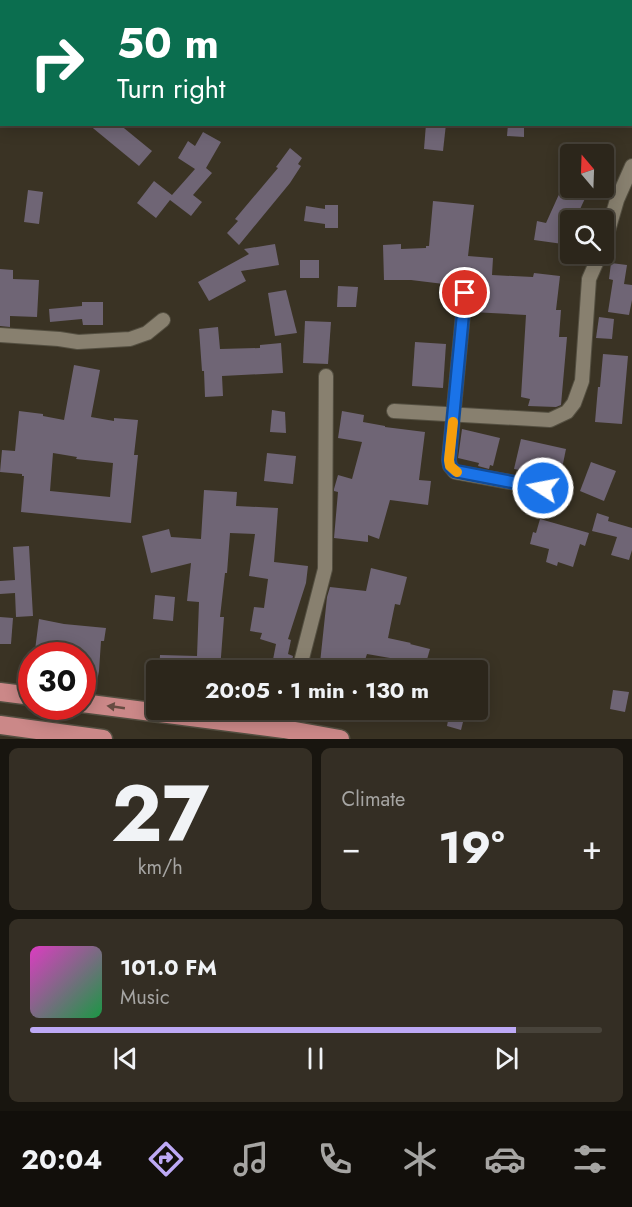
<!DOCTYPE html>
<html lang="en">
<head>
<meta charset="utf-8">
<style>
	:root { --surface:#2c261b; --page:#342e24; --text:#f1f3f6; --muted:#a6a5a3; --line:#48433a; --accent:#bda9f5 }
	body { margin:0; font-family:Jost,sans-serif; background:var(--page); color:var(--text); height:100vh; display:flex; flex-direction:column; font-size:22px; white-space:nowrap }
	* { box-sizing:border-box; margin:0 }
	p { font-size:20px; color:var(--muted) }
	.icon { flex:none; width:33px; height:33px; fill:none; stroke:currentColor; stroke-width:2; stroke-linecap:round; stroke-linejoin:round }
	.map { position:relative; height:739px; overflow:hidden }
	.details { display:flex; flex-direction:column; gap:9px; padding:9px; background:#18150f; flex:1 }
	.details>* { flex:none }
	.hud { position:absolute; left:0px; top:0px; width:633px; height:126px; box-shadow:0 3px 15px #0003,0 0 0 2px var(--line); background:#0b6e4f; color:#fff; overflow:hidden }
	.needle { width:39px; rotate:341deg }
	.controls { position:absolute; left:560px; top:144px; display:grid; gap:12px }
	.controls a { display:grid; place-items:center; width:54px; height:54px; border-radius:6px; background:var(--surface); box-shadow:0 3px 15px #0003,0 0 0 2px var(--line); font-size:30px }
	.speed { position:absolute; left:18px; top:642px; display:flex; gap:12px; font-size:30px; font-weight:700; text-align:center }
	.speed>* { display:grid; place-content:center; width:78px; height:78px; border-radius:50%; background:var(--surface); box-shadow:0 3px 15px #0003,0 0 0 2px var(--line); line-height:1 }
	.speed .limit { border:9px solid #d22; background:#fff; color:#111 }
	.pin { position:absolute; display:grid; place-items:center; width:51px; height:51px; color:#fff; margin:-26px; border:3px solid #fff; border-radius:50%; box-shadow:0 2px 6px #0007 }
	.me { position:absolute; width:66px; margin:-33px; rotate:281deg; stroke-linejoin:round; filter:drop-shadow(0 0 4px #0008) }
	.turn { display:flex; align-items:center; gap:21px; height:126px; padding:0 18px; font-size:27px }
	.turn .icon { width:78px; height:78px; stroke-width:2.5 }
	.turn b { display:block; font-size:42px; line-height:51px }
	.big { font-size:45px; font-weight:700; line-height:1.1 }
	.details .widget { flex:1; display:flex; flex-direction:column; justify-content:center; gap:9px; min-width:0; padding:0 21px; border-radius:9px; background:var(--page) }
	.details .dial { align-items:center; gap:0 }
	.dial b { font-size:78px; line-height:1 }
	.song { display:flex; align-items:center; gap:18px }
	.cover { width:72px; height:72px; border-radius:9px; background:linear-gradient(135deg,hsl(310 70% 55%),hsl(140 70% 35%)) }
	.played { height:6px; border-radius:3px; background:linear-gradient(90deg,var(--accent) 85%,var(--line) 85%) }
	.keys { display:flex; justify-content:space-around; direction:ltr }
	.heat { display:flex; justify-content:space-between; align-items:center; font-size:33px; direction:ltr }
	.details .tiles { flex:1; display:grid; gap:9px; grid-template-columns:1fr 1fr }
	.widget:last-child { grid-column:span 2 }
	.trip { position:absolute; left:146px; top:660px; width:342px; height:60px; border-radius:6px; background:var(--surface); box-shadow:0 3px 15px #0003,0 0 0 2px var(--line); font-weight:700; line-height:60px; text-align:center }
	.tab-bar { display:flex; height:96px; justify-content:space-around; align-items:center; background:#120f0b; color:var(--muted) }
	.tab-bar .icon { width:42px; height:42px }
	.tab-bar .active { color:var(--accent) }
	.tab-bar b { font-size:27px; color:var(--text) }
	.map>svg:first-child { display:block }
	.building { fill:#6f6575; fill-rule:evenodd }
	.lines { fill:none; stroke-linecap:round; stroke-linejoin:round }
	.minor-casing { stroke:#544f41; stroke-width:16 }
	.major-casing { stroke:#544f41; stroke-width:21 }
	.minor { stroke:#88806f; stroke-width:14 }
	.major { stroke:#cb8888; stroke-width:18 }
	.oneway { fill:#664c42 }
	.route-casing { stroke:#114b97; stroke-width:15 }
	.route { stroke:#1a73e8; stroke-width:10 }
	.slow { stroke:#f59e0b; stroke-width:10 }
</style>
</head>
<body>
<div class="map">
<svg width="632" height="739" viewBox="0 0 632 739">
	<rect width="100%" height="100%" fill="#3a3324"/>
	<g class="building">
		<polygon points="88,124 119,124 152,151 139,166"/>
		<polygon points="426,124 446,124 443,151 424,149"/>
		<polygon points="508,124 524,124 524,137 507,136"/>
		<polygon points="203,132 221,142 206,168 212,173 193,195 202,202 191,216 170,200 156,218 137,203 154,181 172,195 195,169 178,158 188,141 195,146"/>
		<polygon points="290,148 302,158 298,164 301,166 290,183 239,245 227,233 238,221 235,219 278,168 276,167"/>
		<polygon points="565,181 570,184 570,188 579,188 588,192 575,220 570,220 570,245 534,240 537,221 546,223"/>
		<polygon points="28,190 43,192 39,224 24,222"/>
		<polygon points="433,201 474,205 468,256 493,258 492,275 533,277 534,273 560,276 556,310 561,310 559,337 567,337 561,405 556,407 528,406 530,399 521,397 526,315 472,312 473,290 472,287 466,284 460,286 411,280 384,280 383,245 401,244 401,249 426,248 426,246 429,246"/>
		<polygon points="325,205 338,205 338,228 325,228 325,224 304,221 306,206 325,209"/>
		<polygon points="275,244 279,265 241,271 246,281 209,301 198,282 249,254 244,249"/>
		<rect x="300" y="260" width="19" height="18"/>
		<polygon points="611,263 627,265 624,284 632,285 632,300 629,315 608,312 613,280 609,279"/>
		<polygon points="0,269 13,270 13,279 39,280 37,317 10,316 10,327 0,326"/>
		<polygon points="338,286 358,287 356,307 337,307"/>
		<polygon points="286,290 297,333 275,336 268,293"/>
		<polygon points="82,302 103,302 103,325 83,325 82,319 50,322 49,309 82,306"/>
		<polygon points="599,317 614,319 612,339 596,338"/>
		<polygon points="305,321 331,322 328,364 303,363"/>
		<polygon points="218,327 220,349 260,348 260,345 281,343 283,373 222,376 223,396 205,397 204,371 202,371 199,329"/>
		<polygon points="415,342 446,344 443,388 412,386"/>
		<polygon points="603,354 628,356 622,424 595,422 598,387 600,387"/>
		<path d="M74,365L100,370L91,417L114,421V418L138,420L134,455H138L131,523L21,512L24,476H22V474L0,472L2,450L15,451L19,411L43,414V416L64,420ZM53,453L77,457L76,459L113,463L110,497L50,491Z"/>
		<polygon points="272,410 285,412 286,433 270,432"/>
		<polygon points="342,411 364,415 363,422 385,426 385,427 425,432 419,480 431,481 428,505 390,500 379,539 368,535 368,542 334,538 338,492 334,491 334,489 338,475 352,479 362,442 338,438"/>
		<polygon points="462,429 500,438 493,466 490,465 489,469 478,466 479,463 458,458"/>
		<polygon points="521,439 566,449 560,478 514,469"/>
		<polygon points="267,453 296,456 293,484 264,481"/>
		<polygon points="591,462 616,471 604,501 580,491"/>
		<polygon points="204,490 237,492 236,506 278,508 274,562 308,566 306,583 288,639 291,640 288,654 293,656 290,670 271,670 276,644 260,639 262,633 250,631 254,607 264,608 268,579 249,576 255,534 230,533 227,573 225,573 220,617 224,617 220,670 159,670 160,655 197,656 199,602 187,601 191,563 151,573 142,536 169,529 171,537 201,539"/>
		<polygon points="597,513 609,517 608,521 632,528 632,550 629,560 611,555 617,537 592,531"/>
		<polygon points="540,519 589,533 585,546 580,544 573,567 558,562 557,566 546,562 549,549 530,544 533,532 536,533"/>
		<polygon points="29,546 33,616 16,617 15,593 0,594 0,581 15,580 13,547"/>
		<polygon points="371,568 407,577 400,605 395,604 388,638 411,643 410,644 430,649 424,670 390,670 392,664 389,663 390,658 367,654 362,669 335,660 333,670 308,670 311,661 320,663 327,597 330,587 366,591"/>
		<polygon points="155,595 175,597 173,621 153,619"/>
		<polygon points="0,617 13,618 11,644 0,644"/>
		<polygon points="39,619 64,624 106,628 104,641 101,641 99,671 95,691 82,689 82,656 61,656 61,654 35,650"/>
		<polygon points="613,690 629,692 625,712 610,709"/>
		<polygon points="221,710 280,710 278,717"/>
		<polygon points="298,710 309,710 306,722 296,720"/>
		<polygon points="450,710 466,710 461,730 447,726"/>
	</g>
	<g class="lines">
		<g class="minor-casing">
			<g id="minor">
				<polyline points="0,12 2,13"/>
				<polyline points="603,248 617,200 632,166"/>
				<polyline points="465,293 449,460 450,466 455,472 565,492"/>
				<polyline points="0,335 59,339 78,342 130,339 147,333 163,320"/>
				<polyline points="394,411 550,420 567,412 574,403 582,381 589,279 600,254"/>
				<polyline points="299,670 325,569 326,376"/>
				<polyline points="284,729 289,710"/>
			</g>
		</g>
		<g class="major-casing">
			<g id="major">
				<polyline points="0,692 32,696"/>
				<polyline points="82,703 284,729 340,739"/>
				<polyline points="0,725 103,739"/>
			</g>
		</g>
		<use href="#minor" class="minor"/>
		<use href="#major" class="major"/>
	</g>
	<defs><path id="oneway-solid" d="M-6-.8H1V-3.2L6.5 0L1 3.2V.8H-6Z" transform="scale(1.5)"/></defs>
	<use class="oneway" href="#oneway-solid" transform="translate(116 707) rotate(-172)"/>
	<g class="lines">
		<g class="route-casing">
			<polyline id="route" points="465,293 449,460 450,466 455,471 543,488"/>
		</g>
		<use href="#route" class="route"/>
		<polyline class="slow" points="453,422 449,460 450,466 457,472"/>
	</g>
</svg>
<div class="controls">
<a><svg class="needle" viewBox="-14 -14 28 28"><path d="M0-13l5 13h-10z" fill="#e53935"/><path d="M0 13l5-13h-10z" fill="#a6a5a3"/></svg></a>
<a><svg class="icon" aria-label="search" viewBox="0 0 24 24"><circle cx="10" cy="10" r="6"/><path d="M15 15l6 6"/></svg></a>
</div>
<div class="speed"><div class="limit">30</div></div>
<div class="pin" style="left:465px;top:293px;background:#d93025"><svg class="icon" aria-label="arrive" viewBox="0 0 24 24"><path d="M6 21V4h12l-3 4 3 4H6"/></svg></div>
<svg class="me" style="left:543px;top:488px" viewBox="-20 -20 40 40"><circle r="17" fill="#1a73e8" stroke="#fff" stroke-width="3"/><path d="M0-11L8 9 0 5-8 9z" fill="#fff"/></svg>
<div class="trip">20:05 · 1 min · 130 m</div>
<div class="hud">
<div class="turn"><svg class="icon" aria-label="right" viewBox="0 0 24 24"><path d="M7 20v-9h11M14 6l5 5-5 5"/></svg><div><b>50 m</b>Turn right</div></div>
</div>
</div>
<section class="details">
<div class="tiles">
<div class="widget dial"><b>27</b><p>km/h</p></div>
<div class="widget"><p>Climate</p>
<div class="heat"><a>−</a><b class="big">19°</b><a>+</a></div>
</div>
<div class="widget">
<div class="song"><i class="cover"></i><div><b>101.0 FM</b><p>Music</p></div></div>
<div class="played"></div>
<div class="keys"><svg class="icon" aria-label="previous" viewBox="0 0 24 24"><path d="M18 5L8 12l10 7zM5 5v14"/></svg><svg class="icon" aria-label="pause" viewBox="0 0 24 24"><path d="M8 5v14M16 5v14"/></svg><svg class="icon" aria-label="next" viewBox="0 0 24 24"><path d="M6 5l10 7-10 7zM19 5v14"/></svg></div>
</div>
</div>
</section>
<nav class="tab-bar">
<b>20:04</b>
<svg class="icon active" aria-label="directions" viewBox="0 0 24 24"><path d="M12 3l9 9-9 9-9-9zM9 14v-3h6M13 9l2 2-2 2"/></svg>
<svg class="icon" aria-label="music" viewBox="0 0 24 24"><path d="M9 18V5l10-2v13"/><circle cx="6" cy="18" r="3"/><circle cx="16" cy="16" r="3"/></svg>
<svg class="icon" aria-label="phone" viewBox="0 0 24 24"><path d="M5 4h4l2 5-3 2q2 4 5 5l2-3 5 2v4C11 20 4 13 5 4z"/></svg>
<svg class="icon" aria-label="climate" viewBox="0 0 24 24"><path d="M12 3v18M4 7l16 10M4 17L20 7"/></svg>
<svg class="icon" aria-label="car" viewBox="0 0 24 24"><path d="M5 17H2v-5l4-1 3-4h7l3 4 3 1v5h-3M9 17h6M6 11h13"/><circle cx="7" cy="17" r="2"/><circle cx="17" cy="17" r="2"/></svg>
<svg class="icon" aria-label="filters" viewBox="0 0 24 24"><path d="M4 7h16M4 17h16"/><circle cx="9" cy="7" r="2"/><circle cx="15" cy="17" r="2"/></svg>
</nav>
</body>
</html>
